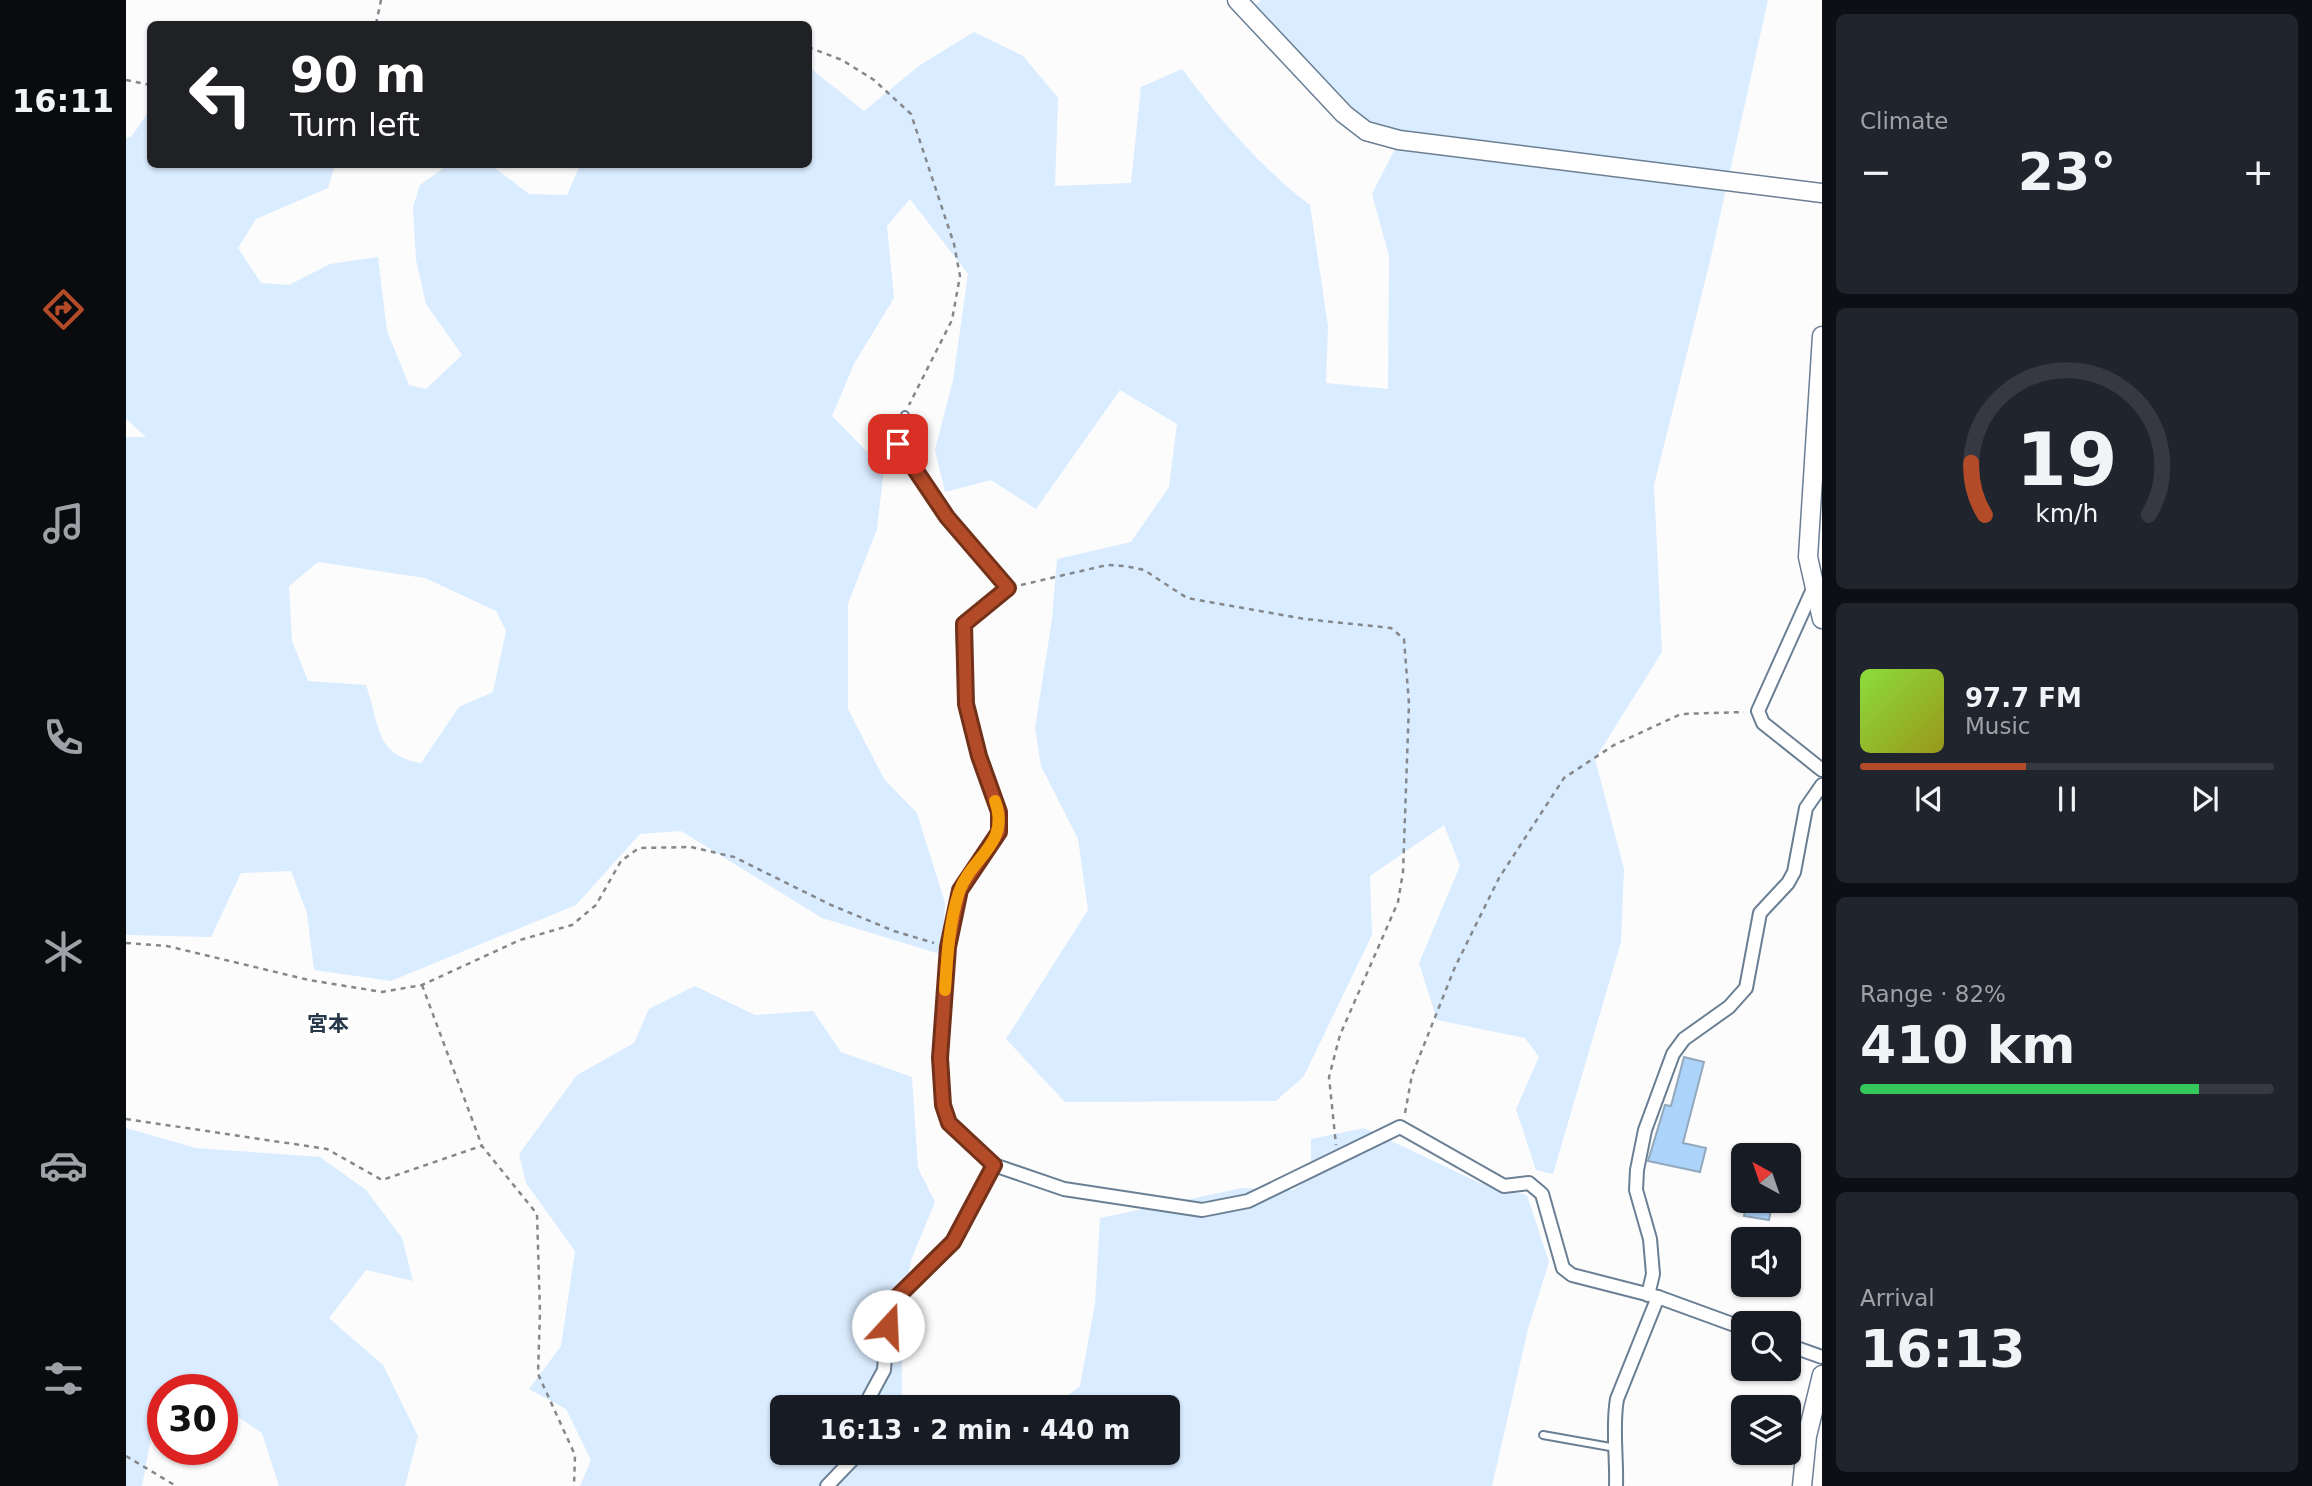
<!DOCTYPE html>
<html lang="en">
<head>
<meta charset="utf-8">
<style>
	:root { --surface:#171b24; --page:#20242c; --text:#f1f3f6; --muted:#9ea1a6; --line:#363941; --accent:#b34b28 }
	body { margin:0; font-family:"DejaVu Sans","Noto Sans JP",sans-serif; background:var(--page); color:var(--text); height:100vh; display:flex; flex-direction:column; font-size:26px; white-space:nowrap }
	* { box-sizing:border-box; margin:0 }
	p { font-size:23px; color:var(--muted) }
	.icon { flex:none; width:38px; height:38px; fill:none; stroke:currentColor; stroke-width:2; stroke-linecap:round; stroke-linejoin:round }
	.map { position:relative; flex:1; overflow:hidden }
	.side { display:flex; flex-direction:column; gap:14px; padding:14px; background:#0d0f14; width:490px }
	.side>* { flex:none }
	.banner { position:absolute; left:21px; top:21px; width:665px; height:147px; border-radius:10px; box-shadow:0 2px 5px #0004; background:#202124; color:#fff; overflow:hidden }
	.needle { width:46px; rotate:320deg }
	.fabs { position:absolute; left:1605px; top:1143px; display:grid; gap:14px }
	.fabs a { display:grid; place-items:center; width:70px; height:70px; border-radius:10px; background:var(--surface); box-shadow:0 2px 5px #0004; font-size:35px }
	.speed { position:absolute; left:21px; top:1374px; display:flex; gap:14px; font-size:35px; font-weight:700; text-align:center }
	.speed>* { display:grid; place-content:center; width:91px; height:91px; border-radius:50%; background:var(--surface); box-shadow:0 2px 5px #0004; line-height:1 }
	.speed .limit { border:10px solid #d22; background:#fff; color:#111 }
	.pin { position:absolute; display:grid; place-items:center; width:60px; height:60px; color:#fff; margin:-30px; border-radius:14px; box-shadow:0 4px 10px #0006 }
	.me { position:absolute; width:77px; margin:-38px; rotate:20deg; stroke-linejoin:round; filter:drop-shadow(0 0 5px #0008) }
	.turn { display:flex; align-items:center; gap:24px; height:147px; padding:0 28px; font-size:32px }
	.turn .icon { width:91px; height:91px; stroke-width:2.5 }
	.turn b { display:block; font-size:49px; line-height:60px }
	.big { font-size:52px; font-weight:600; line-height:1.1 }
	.side .card { flex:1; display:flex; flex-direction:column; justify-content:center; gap:10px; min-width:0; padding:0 24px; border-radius:10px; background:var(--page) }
	.side .dial { align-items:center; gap:0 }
	.dial svg { height:182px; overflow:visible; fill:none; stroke:var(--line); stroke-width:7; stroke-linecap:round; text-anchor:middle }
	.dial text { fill:var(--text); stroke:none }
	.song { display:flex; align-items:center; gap:21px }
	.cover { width:84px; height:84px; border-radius:10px; background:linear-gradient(135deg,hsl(90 70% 55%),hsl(60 70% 35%)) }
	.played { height:7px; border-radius:4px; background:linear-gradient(90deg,var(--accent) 40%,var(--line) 40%) }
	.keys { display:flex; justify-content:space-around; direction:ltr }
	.heat { display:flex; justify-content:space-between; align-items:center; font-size:38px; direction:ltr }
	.charge { height:10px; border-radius:5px; background:linear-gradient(90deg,#34c759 82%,var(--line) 0) }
	.trip { position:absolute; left:644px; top:1395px; width:410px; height:70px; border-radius:10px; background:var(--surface); box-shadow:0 2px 5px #0004; font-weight:600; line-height:70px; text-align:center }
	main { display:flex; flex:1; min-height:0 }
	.menu { display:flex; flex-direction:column; width:126px; justify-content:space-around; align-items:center; background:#090b0e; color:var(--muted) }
	.menu .icon { width:49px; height:49px }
	.menu .on { color:var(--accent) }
	.menu b { font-size:32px; color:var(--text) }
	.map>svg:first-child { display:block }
	.green { fill:#daecff; fill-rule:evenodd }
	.building { fill:#acd3f9; stroke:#92a8bd; stroke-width:2 }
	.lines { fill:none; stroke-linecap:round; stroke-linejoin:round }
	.lane-casing { stroke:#6b7f94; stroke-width:10 }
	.street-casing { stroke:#6b7f94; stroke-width:16 }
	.secondary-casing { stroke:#6b7f94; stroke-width:21 }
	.path { stroke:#84888d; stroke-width:2.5; stroke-dasharray:5 5; stroke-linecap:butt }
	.lane { stroke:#fff; stroke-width:6 }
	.street { stroke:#fff; stroke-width:12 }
	.secondary { stroke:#fff; stroke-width:18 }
	.route-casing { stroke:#74311a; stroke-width:18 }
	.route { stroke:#b34b28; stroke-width:12 }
	.slow { stroke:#f59e0b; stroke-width:12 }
	.labels { text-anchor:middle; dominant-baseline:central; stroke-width:7; stroke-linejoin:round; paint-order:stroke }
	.quarter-label { font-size:21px; font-weight:bold; fill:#26384a; stroke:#fff }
</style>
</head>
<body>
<main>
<nav class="menu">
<b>16:11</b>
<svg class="icon on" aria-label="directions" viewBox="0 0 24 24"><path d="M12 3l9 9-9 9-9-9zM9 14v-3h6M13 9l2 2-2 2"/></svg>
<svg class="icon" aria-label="music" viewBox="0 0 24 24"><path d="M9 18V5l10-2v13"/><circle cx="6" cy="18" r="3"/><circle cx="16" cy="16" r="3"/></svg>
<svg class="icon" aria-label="phone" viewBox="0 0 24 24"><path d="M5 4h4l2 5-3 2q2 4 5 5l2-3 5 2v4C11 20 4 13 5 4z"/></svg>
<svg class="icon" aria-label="climate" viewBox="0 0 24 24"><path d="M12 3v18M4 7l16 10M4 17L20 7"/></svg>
<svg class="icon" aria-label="car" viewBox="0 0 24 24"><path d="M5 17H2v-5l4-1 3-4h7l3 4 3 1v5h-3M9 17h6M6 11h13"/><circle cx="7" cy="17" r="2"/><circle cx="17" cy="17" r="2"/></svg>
<svg class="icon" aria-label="filters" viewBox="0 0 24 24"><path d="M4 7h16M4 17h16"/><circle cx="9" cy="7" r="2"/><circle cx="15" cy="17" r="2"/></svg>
</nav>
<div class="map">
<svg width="1696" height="1486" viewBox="0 0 1696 1486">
	<rect width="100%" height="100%" fill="#fcfcfc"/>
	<g class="green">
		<path d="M1135,0H1642L1584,261L1528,485L1536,652L1469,759L1498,869L1495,942L1427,1174L1410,1170L1390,1109L1413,1057L1399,1038L1311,1020L1293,963L1334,866L1318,825L1244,876L1246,935L1178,1076L1150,1101L939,1102L880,1039L962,910L952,839L915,766L909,728L926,619L931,559L1005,542L1043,487L1051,424L994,390L910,509L865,480L819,492L809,450L827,380L842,274L784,199L761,226L768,298L728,364L706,416L758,469L751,529L722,604V709L758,779L791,813L819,903L817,955L696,918L555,831L514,834L450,905L265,981L188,970L181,913L165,871L115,873L85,937L0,935V437H20L0,419V138L5,137L24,110V164L209,165L202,188L130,219L112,248L135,283L163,285L204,264L252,257L261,331L283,385L300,389L336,355L300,304L290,260L287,207L294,185L322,165H365L403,194L441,195L454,165L682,164L683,67L738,111L794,65L848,32L897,56L932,98L929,186L1005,183L1015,87L1056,69C1095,121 1133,166 1184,205L1202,326L1200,383L1262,389L1263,256L1246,194L1273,141L1240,131L1123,12ZM192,562L299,578L370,611L380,631L367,692L333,707L295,763C248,755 254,724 240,685L182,681L166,641L163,586Z"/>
		<polygon points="569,986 629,1015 687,1011 715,1052 786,1077 792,1168 809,1202 785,1260 776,1314 776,1407 656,1407 656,1452 1041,1452 1041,1407 927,1407 954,1386 969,1304 974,1218 1116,1188 1167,1190 1185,1178 1185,1139 1238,1128 1354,1183 1401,1195 1423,1262 1402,1329 1366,1486 454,1486 465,1460 440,1409 403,1389 435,1346 449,1251 400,1183 393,1154 451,1075 508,1043 523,1009"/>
		<polygon points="0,1128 70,1148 194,1157 240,1190 276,1238 287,1281 240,1270 203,1318 257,1365 292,1436 279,1486 153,1486 136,1433 96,1406 96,1390 37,1390 37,1424 27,1427 16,1486 0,1486"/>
	</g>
	<g class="building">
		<polygon points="1558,1057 1578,1062 1557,1143 1580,1148 1574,1172 1522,1161 1539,1105 1545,1106"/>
		<polygon points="1621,1200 1647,1200 1643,1220 1618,1216"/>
	</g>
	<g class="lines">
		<g class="lane-casing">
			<g id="lane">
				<polyline points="779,415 772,444 821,517 882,588"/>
				<polyline points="1417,1435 1490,1448"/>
			</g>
		</g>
		<g class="street-casing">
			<g id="street">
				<polyline points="882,588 837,624 840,704 853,756 873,812 873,832 834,890 822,947 814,1058 817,1105 823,1123 868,1165 938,1189 1076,1210 1122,1201 1274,1127 1378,1186 1403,1183 1416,1194 1437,1268 1446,1275 1532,1297 1617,1328"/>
				<polyline points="1687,589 1632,711 1637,723 1696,770"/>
				<polyline points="1522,1295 1527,1274 1524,1239 1510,1190 1511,1170 1519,1130 1547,1054 1558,1039 1603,1007 1620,988 1634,913 1662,883 1668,872 1680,808 1696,785"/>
				<polyline points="1662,1345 1696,1357"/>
				<polyline points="738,1407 758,1370 763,1305 827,1242 868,1165"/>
				<polyline points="701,1486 726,1460 727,1452"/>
				<path d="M1490,1486C1491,1457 1486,1427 1491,1399L1532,1297"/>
			</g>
		</g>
		<g class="secondary-casing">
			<g id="secondary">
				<polyline points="1111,0 1218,114 1240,131 1273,140 1696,193"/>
				<polyline points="1696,336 1682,557 1696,619"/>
				<polyline points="1676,1486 1681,1436 1696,1375"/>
			</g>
		</g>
		<g class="path">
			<polyline points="250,24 255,0"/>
			<polyline points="682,47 716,60 748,80 785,114 828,244 834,276 826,320 783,405"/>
			<polyline points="0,80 24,85"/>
			<polyline points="895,585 981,565 999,566 1018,570 1061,598 1179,619 1265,628 1278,639 1283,704 1277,872 1272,902 1214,1035 1203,1077 1210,1145"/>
			<polyline points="0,943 41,946 183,980 256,992 296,985 394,940 446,925 470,905 495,861 513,848 565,847 608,857 705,905 768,931 808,943"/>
			<polyline points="296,985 356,1146 411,1214 414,1312 412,1374 449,1455 448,1486"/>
			<polyline points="1279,1113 1286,1075 1329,967 1373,878 1438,778 1488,745 1555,714 1618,712"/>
			<polyline points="0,1119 201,1149 256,1180 355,1146"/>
			<polyline points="0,1456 50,1486"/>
		</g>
		<use href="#lane" class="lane"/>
		<use href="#street" class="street"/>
		<use href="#secondary" class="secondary"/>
	</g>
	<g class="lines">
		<g class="route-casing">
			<polyline id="route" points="762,1326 763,1305 827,1242 868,1165 823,1123 817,1105 814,1058 822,947 834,890 873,832 873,812 853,756 840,704 838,624 882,588 821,517 772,444"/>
		</g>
		<use href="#route" class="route"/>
		<path class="slow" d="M819,990C821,958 823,923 833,892C845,857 885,844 869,801"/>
	</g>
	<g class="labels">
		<g class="quarter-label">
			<text x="202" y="1024">宮本</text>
		</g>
	</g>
</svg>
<div class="fabs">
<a><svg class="needle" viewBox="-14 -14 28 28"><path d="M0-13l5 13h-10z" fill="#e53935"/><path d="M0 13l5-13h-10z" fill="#9ea1a6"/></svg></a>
<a><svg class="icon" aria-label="sound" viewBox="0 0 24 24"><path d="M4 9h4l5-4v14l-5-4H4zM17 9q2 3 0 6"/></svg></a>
<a><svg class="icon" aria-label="search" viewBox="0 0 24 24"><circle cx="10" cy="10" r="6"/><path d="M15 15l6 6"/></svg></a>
<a><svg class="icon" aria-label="layers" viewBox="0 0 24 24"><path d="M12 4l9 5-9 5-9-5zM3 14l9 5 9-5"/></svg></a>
</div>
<div class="speed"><div class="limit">30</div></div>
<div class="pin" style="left:772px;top:444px;background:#d93025"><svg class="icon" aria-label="arrive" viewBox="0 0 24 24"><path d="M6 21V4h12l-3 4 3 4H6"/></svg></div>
<svg class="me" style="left:762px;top:1326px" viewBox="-20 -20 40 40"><circle r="19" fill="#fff"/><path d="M0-13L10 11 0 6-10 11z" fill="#b34b28"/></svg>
<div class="trip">16:13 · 2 min · 440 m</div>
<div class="banner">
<div class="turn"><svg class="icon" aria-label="left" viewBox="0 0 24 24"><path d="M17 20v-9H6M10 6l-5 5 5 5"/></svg><div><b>90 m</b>Turn left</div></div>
</div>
</div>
<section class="side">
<div class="card"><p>Climate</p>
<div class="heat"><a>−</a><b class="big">23°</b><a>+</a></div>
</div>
<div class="card dial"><svg viewBox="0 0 100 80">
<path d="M14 69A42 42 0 1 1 86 69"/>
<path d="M14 69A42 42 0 0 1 8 46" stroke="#b34b28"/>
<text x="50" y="56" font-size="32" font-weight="700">19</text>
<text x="50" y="72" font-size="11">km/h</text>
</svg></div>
<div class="card">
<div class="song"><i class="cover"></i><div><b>97.7 FM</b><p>Music</p></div></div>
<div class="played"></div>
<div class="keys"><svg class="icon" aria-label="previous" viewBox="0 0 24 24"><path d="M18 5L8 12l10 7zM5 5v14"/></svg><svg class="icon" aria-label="pause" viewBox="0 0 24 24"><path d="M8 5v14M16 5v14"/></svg><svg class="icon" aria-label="next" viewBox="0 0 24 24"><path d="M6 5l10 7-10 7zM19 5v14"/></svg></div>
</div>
<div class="card"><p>Range · 82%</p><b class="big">410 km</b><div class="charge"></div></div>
<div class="card"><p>Arrival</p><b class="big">16:13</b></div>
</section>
</main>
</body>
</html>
